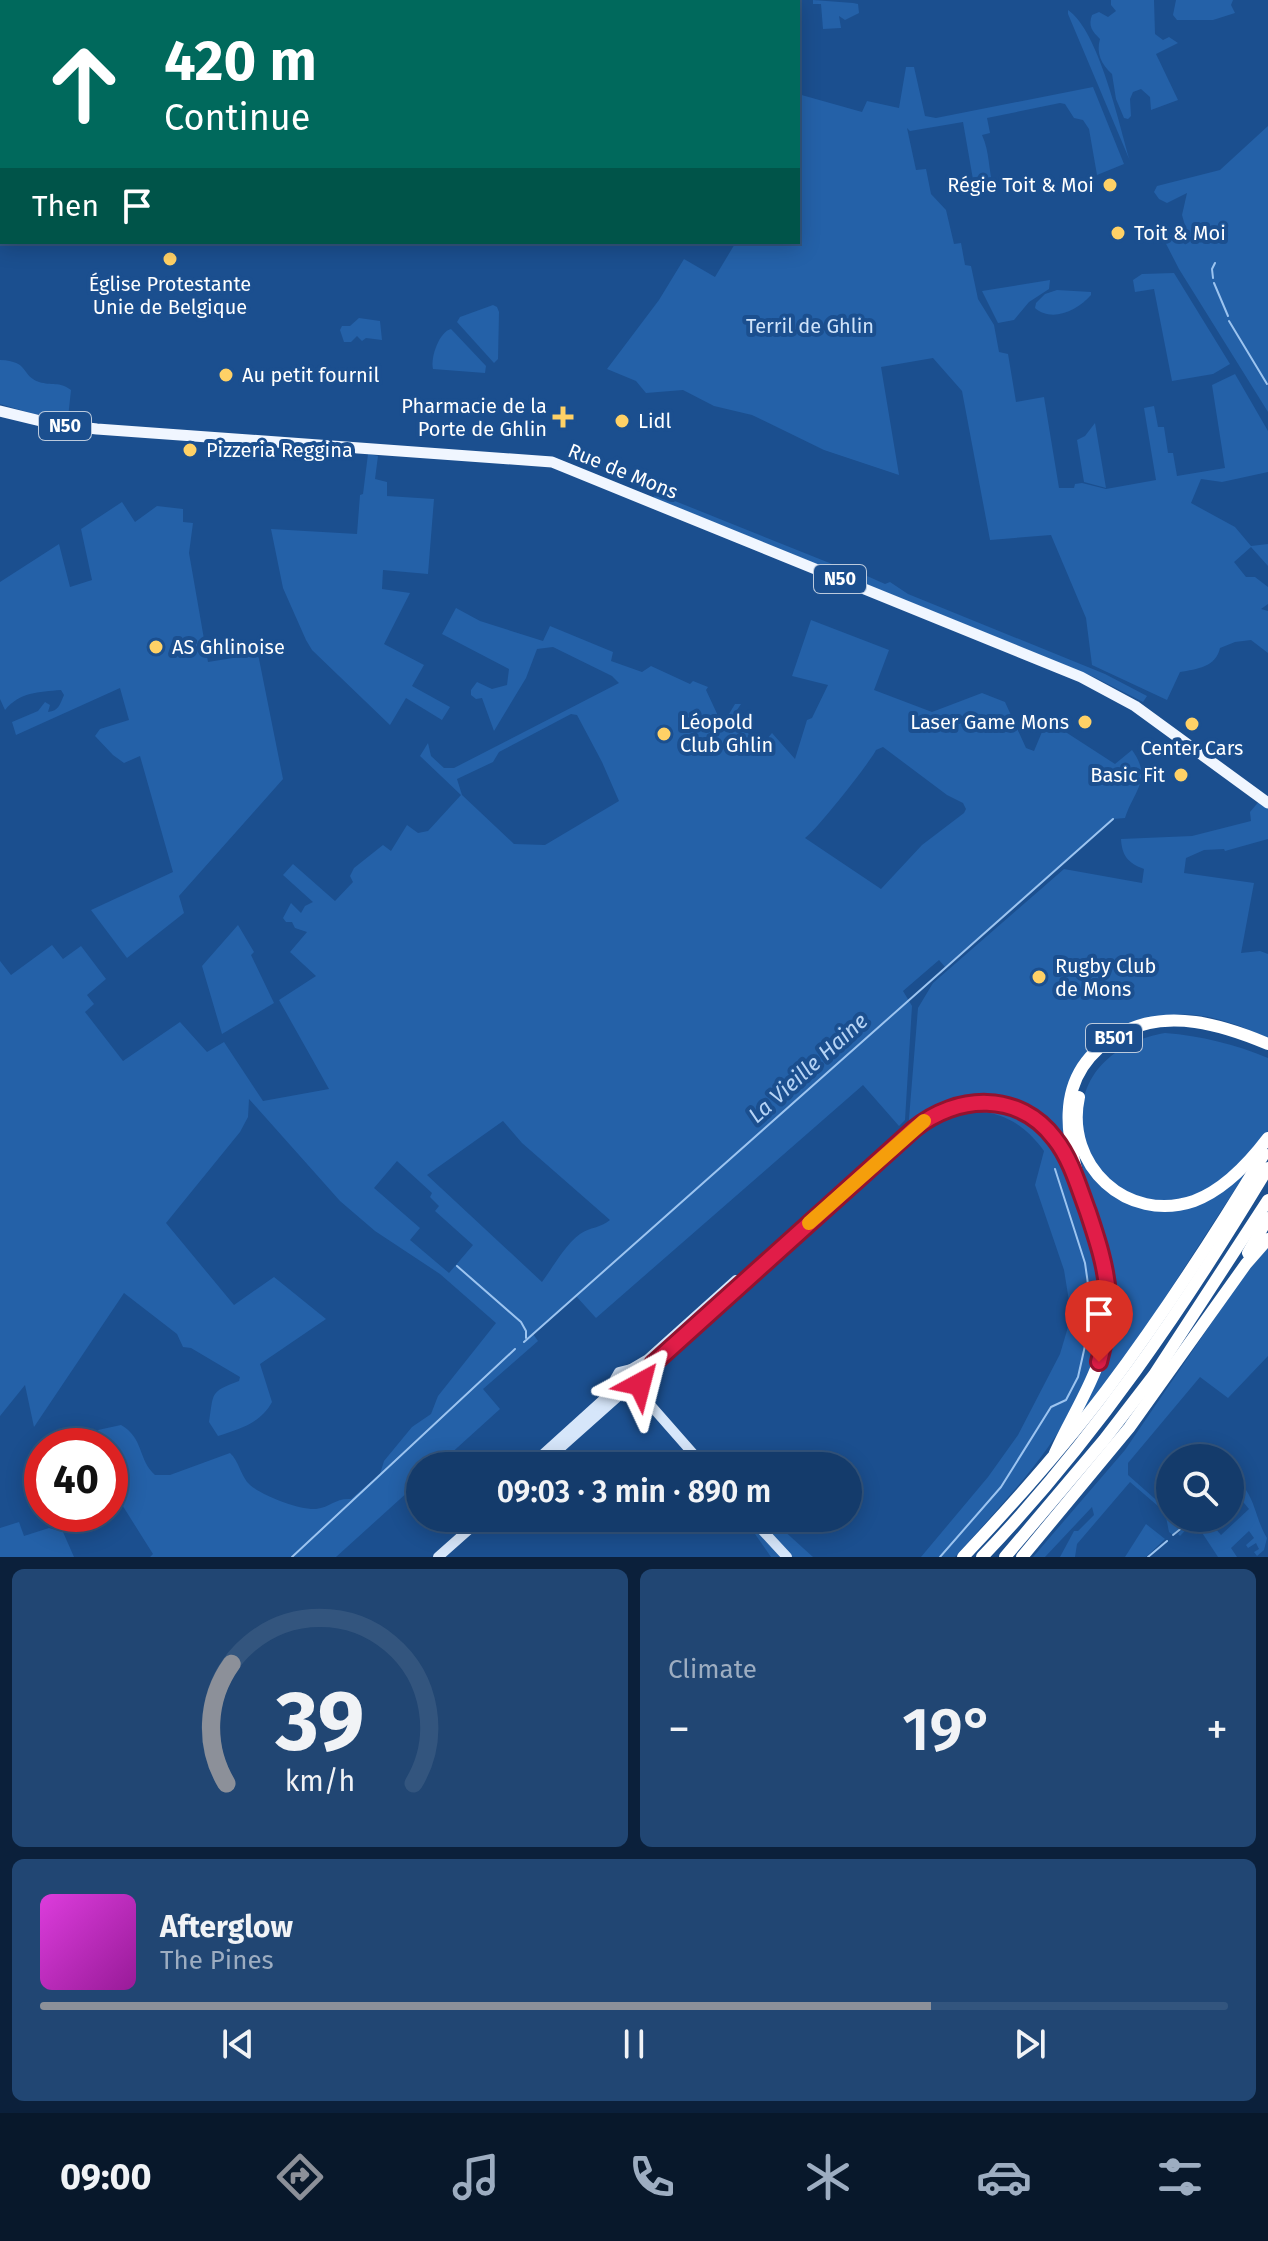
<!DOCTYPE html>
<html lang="en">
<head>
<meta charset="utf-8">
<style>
	:root { --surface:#143b6b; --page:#214673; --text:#f1f3f6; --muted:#9dadc1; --line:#33557e; --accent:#8c9099 }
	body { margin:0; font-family:"Fira Sans",sans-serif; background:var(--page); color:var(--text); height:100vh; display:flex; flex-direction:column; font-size:30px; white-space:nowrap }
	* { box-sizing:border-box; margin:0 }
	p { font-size:26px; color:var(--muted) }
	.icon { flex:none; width:44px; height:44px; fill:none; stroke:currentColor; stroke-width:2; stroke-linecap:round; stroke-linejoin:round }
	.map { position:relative; height:1557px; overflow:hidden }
	.sheet { display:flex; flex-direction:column; gap:12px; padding:12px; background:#0b203b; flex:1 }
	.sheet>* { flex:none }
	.top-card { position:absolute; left:0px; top:0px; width:800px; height:244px; box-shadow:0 4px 20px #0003,0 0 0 2px var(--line); background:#00695c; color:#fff; overflow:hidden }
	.buttons { position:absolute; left:1156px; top:1444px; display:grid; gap:16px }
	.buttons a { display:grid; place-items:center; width:88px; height:88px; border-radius:50%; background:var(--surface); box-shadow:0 4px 20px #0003,0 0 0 2px var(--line); font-size:40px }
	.speed { position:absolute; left:24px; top:1428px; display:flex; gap:16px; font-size:40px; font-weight:700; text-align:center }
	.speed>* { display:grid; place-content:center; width:104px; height:104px; border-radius:50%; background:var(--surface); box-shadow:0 4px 20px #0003,0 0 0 2px var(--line); line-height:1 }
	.speed .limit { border:12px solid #d22; background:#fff; color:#111 }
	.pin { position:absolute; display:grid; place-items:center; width:68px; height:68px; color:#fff; margin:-82px -34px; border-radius:50% 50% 50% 0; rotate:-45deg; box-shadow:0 0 8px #0007 }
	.pin .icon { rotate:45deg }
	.me { position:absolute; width:88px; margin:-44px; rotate:38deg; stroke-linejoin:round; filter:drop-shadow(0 0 6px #0008) }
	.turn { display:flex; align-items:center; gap:28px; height:168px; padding:0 32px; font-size:36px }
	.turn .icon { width:104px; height:104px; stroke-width:2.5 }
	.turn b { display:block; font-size:56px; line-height:68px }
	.then { display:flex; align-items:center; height:76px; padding:0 32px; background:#0003; gap:16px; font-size:30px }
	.big { font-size:60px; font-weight:600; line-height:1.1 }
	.sheet .tile { flex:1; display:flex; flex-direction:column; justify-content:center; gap:12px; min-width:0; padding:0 28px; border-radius:12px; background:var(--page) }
	.sheet .dial { align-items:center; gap:0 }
	.dial svg { height:208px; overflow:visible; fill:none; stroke:var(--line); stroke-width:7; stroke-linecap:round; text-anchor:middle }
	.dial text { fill:var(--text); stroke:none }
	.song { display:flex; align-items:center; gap:24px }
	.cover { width:96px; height:96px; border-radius:12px; background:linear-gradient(135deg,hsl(300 70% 55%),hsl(300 70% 35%)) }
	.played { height:8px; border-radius:4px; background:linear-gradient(90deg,var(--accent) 75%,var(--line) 75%) }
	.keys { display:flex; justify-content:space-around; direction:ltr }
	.heat { display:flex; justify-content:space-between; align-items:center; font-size:44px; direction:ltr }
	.sheet .tiles { flex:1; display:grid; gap:12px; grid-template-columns:1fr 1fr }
	.tile:last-child { grid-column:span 2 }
	.trip { position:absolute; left:406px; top:1452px; width:456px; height:80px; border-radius:40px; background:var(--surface); box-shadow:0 4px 20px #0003,0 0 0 2px var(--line); font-weight:600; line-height:80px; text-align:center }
	.tabs { display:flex; height:128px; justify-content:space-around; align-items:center; background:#08182b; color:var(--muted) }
	.tabs .icon { width:56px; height:56px }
	.tabs .current { color:var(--accent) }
	.tabs b { font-size:36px; color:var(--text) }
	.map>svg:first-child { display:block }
	.green { fill:#2461a8; fill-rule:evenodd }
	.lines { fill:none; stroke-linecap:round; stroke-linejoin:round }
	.stream { stroke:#9cc4f0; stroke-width:2 }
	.secondary { stroke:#d6e6fa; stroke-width:10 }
	.primary { stroke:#f0f6ff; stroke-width:11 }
	.highway { stroke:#fff; stroke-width:12 }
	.route-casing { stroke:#92132f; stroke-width:20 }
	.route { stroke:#e11d48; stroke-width:14 }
	.slow { stroke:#f59e0b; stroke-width:14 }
	.poi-dot { fill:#ffd166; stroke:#1b4f8f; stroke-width:3 }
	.labels { text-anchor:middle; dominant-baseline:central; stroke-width:8; stroke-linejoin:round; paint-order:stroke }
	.shield { fill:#1b4f8f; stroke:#bbcadd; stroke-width:2 }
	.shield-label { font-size:18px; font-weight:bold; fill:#fff }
	.poi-label { font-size:20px; fill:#fff; stroke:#1b4f8f; text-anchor:start }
	.park-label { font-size:20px; fill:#cfe3fa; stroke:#1b4f8f }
	.street-label { font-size:20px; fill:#fff; stroke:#1b4f8f }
	.water-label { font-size:22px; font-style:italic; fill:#b5d3f5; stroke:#1b4f8f }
</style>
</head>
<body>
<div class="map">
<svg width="1268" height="1557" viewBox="0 0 1268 1557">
	<rect width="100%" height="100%" fill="#1b4f8f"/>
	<g class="green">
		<polygon points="813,0 853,3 858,4 859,13 845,20 839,16 841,28 823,29 821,4 813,4"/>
		<path d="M1111,0H1154L1155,34L1163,40L1169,37L1178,43L1156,54L1178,100L1151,110L1150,97L1141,89L1133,92L1130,99L1131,116L1128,119L1124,118L1116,99L1112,74C1101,64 1096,53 1100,39C1092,31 1088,26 1092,15L1099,12L1108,17L1116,11L1111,5Z"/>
		<polygon points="1176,0 1233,0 1231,5 1235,13 1213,20 1177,20 1173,15"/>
		<path d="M1068,10C1099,31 1119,124 1130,161L1068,14Z"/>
		<path d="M906,67H914L925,116L936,118L1093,87L1124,164L1097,175L1089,129L1083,120L1074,118L1065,104L1060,103L987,118L990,133L982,135C990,152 988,170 994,189L975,191L963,122L910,131L907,128L916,170L926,169L931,194L946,210L954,244L961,243L965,265L971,266L978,299L994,325L999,352L1008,354L1016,402L1044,397L1059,488H1074L1075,484L1082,483L1106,489L1156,480L1144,408L1154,406L1158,427H1164L1168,453H1173L1177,476L1225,468L1212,385L1235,374L1268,431V472L1222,482L1201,479L1191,503L1235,527L1251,546L1268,544V566L1251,547L1234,562L1246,577H1255L1268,587V604L1261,609L1268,611V653L1251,640L1235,642L1220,648C1216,667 1197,669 1180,672L1167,700L1092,665L1086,618L1051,535L990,540L962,391L933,358L881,367L899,475L824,450L752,415L714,406L683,390L646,393L636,381L607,369L659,300L684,259L715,277L736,242H798V94L862,112L867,101L899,108Z"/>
		<polygon points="1268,126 1268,412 1179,269 1162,236 1184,234 1186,229 1182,215 1187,193 1167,203 1159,199 1154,192 1157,186 1220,170"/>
		<polygon points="1174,273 1230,364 1213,374 1172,381 1154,289 1135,292 1133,280 1142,274"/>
		<polygon points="1050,280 1049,289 1029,302 1014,320 998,323 982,291"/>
		<path d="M1057,290L1091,292V295C1078,310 1052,323 1035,308L1036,303L1045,294Z"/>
		<polygon points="493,305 497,307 499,312 498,359 494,363 457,322 460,317"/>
		<polygon points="359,318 380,321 382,340 366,338 362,341 357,336 351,342 344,342 340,330 342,326 350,326"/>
		<path d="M451,329L486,366L485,373L433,369C430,357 440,331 451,329Z"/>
		<path d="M0,360C30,361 21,376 39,382C52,386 59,381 71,390L68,418L34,414L0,404Z"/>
		<polygon points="1095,423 1106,488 1084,482 1077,440 1085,436"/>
		<polygon points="368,454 378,456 375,479 387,482 387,496 434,499 428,574 383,570 382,589 410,593 384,644 424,665 412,686 450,707 442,720 406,698 390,725 312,650 306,640 283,588 271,529 357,534 360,495 363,494"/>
		<polygon points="655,493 847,570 866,573 867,576 885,584 890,582 908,594 1105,674 1147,696 1143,702 1094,677 654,498"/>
		<path d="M122,502L135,522L157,506L183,509V522L193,523L189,553L208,662L258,654L283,779L179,896L184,913L127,958L91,910L173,872L140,756L124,763L113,755L95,736L100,729L129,720L120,688L16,735L12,722L38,711L45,702L50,705L48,712C59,711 60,704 64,695L61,690C38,692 20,692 5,710L0,699V582L59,544L70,587L92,580L81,529Z"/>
		<path d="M456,608L480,621L543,641L550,626L613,652L611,661L642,672L651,666L690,684L693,681L708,687L706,690L719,718L715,721L718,724H723L735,704H741L731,719L762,745L772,733L795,759L807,720L812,718L828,685L792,676L811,620L889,650L874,690L932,712L982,693L1005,702L1026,748L1034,751L1047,720L1115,764L1132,750C1153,779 1134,790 1125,818L1113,819L945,967L939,960L903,991L912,1006L905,1120L899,1126L863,1085L596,1318L576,1296L533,1334L538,1341L483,1389L500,1409L437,1466H420V1481L336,1557H150L153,1554L114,1492L110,1479V1446H102L98,1430L121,1425C144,1438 138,1460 155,1475H170L230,1453C239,1461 241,1477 250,1485C263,1496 299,1510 316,1509C331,1507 335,1498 351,1499L380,1474L384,1461L412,1427L431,1414L438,1396L496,1323L440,1274L375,1231L340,1201L249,1099L248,1117L240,1132L166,1223L234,1305L274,1277L326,1319L260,1364L272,1402C261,1423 239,1429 218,1436L209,1422C214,1393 209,1392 239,1381L240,1377L191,1348L183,1347L177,1334L124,1293L34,1427L25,1385L0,1416V961L11,975L52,945L63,959L81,946L106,979L87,995L94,1004L85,1012L123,1061L180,1022L207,1052L224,1042L263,1101L329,1089L279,1000L316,976L290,952L307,932L295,928L292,922H286L283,918L291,903L301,913L305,906L313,902L283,875L293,864L335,901L353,882L350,876L354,868L383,845L391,851L407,825L418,833L428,831L461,795L420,756L428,743L431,756L444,768H454L619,683L612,676L553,647L537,649L526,678L494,731L482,698L476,699L471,695V690L477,682L492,689L507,685L509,669L442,634ZM571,714L577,715L602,762L619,801L545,845L514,844L462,795L457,779L493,762L499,752ZM883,747L947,795L963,803L966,809L964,813L922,845L881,889L805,838C815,832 871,761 876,750ZM503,1121L522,1143L610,1220C601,1228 590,1227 580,1234C564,1246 554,1266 542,1282L427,1175ZM397,1161L432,1193L430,1197L439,1206L435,1211L473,1245L449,1273L410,1240L420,1228L374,1188Z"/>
		<path d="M1261,799L1268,803V839L1225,851L1224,849L1204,850L1186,858L1184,873L1254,883L1241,953L1260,951L1268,954V1038C1242,1026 1206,1012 1178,1015C1166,1016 1153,1021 1141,1024C1132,1027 1120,1028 1111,1033C1068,1056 1061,1103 1064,1147L1057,1135L985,1099L908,1131L918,1008L933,983L1064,869L1142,883L1144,869C1128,863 1122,856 1121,839L1192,836L1251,821L1250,812Z"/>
		<polygon points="238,925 254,952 251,955 274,1003 222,1034 202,966"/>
		<path d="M1165,1033C1202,1036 1234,1044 1268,1058V1132C1237,1177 1186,1217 1130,1193C1117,1188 1101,1175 1093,1162C1085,1150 1083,1136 1082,1122C1079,1071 1119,1041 1165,1033Z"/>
		<path d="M981,1106C1043,1118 1054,1138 1076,1195C1088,1225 1101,1261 1102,1294C1106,1402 1020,1483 955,1557H921L988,1477L1018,1435L1060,1354L1068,1327L1069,1301L1064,1270L1035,1185L1044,1151C1007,1100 958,1102 912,1140L910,1137C938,1116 947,1112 981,1106Z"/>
		<polygon points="1072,1111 1085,1166 1158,1210 1241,1175 1243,1177 1135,1344 1080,1417 1111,1318"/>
		<polygon points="1268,1247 1268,1356 1228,1398 1200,1377 1128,1463 1128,1475 1163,1506 1167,1503 1170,1506 1170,1518 1197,1518 1180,1536 1178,1534 1175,1537 1186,1525 1183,1522 1184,1525 1173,1535 1169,1532 1165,1512 1130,1482 1077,1544 1075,1557 1060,1557 1074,1531 1078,1531 1094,1515 1092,1507 1045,1557 1033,1557 1125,1450 1240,1281"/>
		<path d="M1238,1487L1246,1490C1256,1505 1257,1522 1267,1538L1264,1550L1257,1556L1254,1552L1259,1549L1256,1543L1248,1548L1246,1545L1254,1538L1249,1531L1231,1548L1237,1557H1218L1197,1525L1205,1518H1212L1217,1522L1213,1526L1221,1535L1249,1509L1239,1497L1236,1499L1231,1494Z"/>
		<polygon points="744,1518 770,1518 813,1557 771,1557"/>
		<polygon points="19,1522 24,1536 49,1528 63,1532 74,1557 0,1557 0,1528"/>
		<polygon points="1146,1524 1165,1539 1146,1557 1125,1557"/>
	</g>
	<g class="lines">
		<g class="stream">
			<polyline points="1213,278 1212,269 1215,263"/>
			<polyline points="1214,283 1228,316"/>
			<polyline points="1229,321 1267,384"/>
			<polyline points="457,1266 521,1322 526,1331 526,1338"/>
			<polyline points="524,1342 1113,819"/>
			<polyline points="1173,1535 1183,1527"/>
			<polyline points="292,1557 515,1349"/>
			<polyline points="940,1557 1001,1487 1051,1407 1066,1400 1078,1377 1089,1328 1090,1298 1085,1263 1055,1169"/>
			<polyline points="1148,1557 1167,1541"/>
		</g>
		<g class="secondary">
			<polyline points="631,1369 648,1359 736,1280"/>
			<polyline points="640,1381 653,1364 906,1136"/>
			<polyline points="646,1400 619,1391 615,1379 619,1372 631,1369 637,1373 646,1400 704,1466"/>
			<polyline points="530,1466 604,1399 615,1384"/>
			<polyline points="540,1466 622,1393"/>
			<polyline points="751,1518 787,1557"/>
			<polyline points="438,1557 482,1518"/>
		</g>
		<polyline class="primary" points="0,411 53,424 97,429 552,462 1081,677 1135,706 1268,803"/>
		<g class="highway">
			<path d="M1079,1097C1064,1165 1127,1224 1194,1201C1224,1190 1249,1163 1268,1138"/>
			<path d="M906,1136C918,1125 931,1114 947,1108C995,1090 1048,1113 1067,1161"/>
			<polyline points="1248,1253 1268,1218"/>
			<path d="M1055,1453C1076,1406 1107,1366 1108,1312C1108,1292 1106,1271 1101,1252C1082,1178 1029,1083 1121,1033C1168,1008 1223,1025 1268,1044"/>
			<path d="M963,1557C1013,1504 1062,1449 1106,1391C1163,1315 1215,1235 1264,1154"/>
			<path d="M982,1557C1094,1440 1185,1306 1268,1168"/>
			<polyline points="1005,1557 1104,1440 1154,1375 1268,1200"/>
			<polyline points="1022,1557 1129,1428 1246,1264 1268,1239"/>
		</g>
	</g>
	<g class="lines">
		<g class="route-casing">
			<path id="route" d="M640,1384L653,1364L914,1129C957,1094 1019,1091 1055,1139C1071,1159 1079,1188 1088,1212C1097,1239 1106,1266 1108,1295C1109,1318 1105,1340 1099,1362"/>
		</g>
		<use href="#route" class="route"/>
		<polyline class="slow" points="809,1223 924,1121"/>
	</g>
	<g class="poi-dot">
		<circle cx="1110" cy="185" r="8"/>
		<circle cx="1118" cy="233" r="8"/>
		<circle cx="170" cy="259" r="8"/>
		<circle cx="226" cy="375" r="8"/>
		<path d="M559 405h8v8h8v8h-8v8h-8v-8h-8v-8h8z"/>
		<circle cx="622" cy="421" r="8"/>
		<circle cx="190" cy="450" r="8"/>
		<circle cx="156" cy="647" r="8"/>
		<circle cx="1085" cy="722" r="8"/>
		<circle cx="1192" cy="724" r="8"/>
		<circle cx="664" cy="734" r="8"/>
		<circle cx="1181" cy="775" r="8"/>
		<circle cx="1039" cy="977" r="8"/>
	</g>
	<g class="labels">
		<g class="shield">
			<rect x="39" y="412" width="52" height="28" rx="6"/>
			<rect x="814" y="565" width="52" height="28" rx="6"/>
			<rect x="1086" y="1024" width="56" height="28" rx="6"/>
		</g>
		<g class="shield-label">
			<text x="65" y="426">N50</text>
			<text x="840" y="579">N50</text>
			<text x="1114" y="1038">B501</text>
		</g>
		<g class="poi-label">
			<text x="1094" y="185" text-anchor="end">Régie Toit &amp; Moi</text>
			<text x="1134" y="233">Toit &amp; Moi</text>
			<text x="170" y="284" text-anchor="middle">Église Protestante<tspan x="170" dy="23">Unie de Belgique</tspan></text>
			<text x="242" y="375">Au petit fournil</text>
			<text x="547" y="406" text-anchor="end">Pharmacie de la<tspan x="547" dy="23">Porte de Ghlin</tspan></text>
			<text x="638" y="421">Lidl</text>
			<text x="206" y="450">Pizzeria Reggina</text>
			<text x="172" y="647">AS Ghlinoise</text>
			<text x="680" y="722">Léopold<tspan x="680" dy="23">Club Ghlin</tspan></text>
			<text x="1069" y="722" text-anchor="end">Laser Game Mons</text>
			<text x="1192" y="748" text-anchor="middle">Center Cars</text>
			<text x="1165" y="775" text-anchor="end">Basic Fit</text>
			<text x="1055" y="966">Rugby Club<tspan x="1055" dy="23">de Mons</tspan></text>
		</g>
		<g class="park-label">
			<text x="810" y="326">Terril de Ghlin</text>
		</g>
		<g class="street-label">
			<text transform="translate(623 471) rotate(22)">Rue de Mons</text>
		</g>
		<g class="water-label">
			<text transform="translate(808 1068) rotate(-42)">La Vieille Haine</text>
		</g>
	</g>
</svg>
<div class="buttons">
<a><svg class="icon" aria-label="search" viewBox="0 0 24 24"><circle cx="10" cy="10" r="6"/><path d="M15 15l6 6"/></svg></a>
</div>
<div class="speed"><div class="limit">40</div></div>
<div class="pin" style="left:1099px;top:1362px;background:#d93025"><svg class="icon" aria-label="arrive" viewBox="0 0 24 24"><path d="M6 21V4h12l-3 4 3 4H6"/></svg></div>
<svg class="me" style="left:640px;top:1384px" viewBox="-20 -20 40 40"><path d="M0-17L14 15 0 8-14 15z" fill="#e11d48" stroke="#fff" stroke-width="4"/></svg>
<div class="trip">09:03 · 3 min · 890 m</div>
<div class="top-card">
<div class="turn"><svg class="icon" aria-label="ahead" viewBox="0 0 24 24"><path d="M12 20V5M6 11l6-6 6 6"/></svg><div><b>420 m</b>Continue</div></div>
<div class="then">Then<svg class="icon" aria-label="arrive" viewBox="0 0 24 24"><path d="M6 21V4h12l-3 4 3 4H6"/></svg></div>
</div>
</div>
<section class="sheet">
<div class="tiles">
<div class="tile dial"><svg viewBox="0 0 100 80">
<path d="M14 69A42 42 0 1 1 86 69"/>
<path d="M14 69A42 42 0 0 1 16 23" stroke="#8c9099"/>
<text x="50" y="56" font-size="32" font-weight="700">39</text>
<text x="50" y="72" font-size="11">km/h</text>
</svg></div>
<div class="tile"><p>Climate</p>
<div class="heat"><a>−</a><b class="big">19°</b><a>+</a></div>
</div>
<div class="tile">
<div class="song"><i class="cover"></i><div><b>Afterglow</b><p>The Pines</p></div></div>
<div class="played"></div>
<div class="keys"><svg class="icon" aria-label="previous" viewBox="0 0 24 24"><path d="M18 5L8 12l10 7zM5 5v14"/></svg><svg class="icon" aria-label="pause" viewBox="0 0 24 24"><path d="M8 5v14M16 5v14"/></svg><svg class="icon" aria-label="next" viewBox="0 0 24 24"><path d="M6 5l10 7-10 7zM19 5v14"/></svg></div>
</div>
</div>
</section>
<nav class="tabs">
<b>09:00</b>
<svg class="icon current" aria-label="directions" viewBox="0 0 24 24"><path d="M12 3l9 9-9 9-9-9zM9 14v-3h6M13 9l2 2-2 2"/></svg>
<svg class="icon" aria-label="music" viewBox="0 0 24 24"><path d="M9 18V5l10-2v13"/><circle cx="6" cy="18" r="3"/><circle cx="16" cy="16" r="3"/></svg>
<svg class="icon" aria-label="phone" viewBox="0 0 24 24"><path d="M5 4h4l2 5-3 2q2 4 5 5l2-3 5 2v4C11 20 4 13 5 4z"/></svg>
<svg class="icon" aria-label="climate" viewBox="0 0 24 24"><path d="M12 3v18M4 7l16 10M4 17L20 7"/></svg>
<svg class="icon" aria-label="car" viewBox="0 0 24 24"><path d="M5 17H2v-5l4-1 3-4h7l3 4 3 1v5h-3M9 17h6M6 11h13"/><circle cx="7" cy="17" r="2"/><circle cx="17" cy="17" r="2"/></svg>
<svg class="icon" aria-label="filters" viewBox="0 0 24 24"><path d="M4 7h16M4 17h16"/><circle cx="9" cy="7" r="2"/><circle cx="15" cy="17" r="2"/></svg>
</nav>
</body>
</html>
